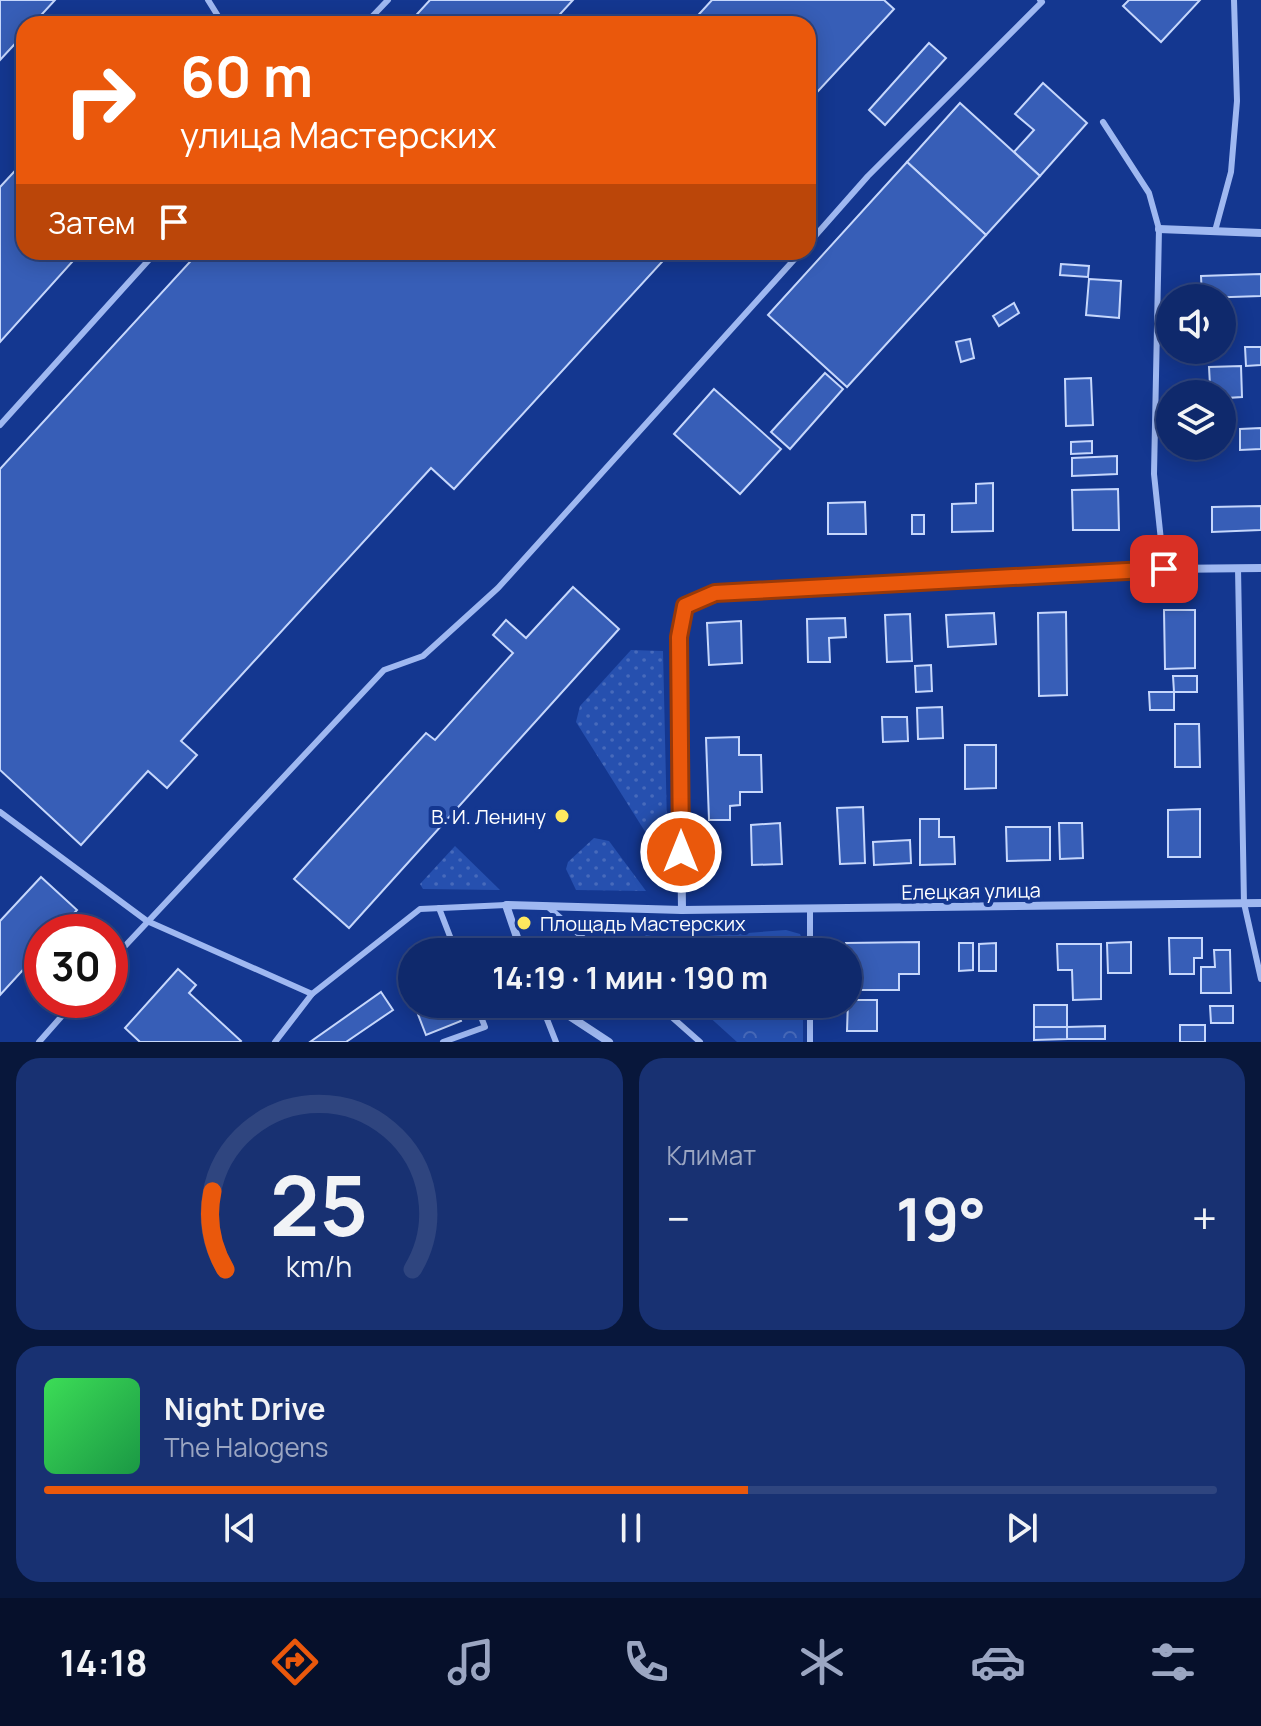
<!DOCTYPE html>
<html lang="ru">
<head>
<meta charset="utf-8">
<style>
	:root { --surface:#0f296c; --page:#183172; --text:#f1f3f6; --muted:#9ba6c2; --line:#2f457f; --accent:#ea580c }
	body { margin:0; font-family:Manrope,sans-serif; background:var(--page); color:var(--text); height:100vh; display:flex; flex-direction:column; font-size:30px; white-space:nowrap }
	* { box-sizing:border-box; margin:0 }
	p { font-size:26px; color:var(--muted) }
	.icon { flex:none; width:44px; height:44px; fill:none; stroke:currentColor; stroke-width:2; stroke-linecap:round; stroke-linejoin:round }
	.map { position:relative; height:1042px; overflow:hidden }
	.drawer { display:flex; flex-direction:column; gap:16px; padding:16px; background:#08173b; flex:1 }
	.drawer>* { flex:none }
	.guide { position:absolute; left:16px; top:16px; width:800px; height:244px; border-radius:24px; box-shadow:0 4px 20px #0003,0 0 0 2px var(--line); background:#ea580c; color:#fff; overflow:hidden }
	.controls { position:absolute; left:1156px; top:284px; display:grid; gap:16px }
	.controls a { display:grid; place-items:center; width:80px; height:80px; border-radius:50%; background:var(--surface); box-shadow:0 4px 20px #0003,0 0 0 2px var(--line); font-size:40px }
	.speed { position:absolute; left:24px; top:914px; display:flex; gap:16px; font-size:40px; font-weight:700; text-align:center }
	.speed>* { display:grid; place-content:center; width:104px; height:104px; border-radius:50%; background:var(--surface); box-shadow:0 4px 20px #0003,0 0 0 2px var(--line); line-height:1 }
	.speed .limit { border:12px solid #d22; background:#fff; color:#111 }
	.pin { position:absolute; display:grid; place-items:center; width:68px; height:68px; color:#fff; margin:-34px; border-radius:16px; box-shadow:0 4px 12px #0006 }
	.me { position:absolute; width:88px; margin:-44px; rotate:0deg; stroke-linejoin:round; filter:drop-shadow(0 0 6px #0008) }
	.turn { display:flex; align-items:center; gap:28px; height:168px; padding:0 32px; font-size:36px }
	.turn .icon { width:104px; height:104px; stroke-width:2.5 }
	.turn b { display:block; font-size:56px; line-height:68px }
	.then { display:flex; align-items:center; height:76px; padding:0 32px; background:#0003; gap:16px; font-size:30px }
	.big { font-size:60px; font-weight:700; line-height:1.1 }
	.drawer .tile { flex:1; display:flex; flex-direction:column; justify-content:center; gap:12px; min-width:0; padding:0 28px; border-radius:24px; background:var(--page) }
	.drawer .dial { align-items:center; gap:0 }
	.dial svg { height:208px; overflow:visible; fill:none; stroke:var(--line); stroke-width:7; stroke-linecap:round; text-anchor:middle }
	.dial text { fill:var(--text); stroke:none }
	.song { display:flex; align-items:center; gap:24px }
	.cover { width:96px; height:96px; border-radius:12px; background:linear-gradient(135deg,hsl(130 70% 55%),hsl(140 70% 35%)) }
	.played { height:8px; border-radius:4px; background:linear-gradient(90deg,var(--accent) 60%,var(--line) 60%) }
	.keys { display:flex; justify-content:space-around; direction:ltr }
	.heat { display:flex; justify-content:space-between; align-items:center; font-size:44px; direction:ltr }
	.drawer .tiles { flex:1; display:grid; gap:16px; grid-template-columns:1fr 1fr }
	.tile:last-child { grid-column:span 2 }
	.trip { position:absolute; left:398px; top:938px; width:464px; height:80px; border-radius:40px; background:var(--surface); box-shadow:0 4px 20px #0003,0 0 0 2px var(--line); font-weight:700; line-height:80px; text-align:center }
	.tabs { display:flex; height:128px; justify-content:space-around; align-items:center; background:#06102b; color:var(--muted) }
	.tabs .icon { width:56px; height:56px }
	.tabs .selected { color:var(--accent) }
	.tabs b { font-size:36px; color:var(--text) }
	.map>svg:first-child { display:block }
	.grass { fill:url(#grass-dots) }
	.forest { fill:url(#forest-crowns) }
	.building { fill:#375eb7; stroke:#c6d7fc; stroke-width:2 }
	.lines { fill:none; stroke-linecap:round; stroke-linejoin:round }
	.lane { stroke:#9fb8f1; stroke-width:6 }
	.street { stroke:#9fb8f1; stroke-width:8 }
	.route-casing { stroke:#983908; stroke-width:20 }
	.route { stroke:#ea580c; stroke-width:14 }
	.poi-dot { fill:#ffe85f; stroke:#143790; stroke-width:3 }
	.labels { text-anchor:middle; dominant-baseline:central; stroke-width:8; stroke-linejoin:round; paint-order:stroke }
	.poi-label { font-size:20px; fill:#fff; stroke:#143790; text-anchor:end }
	.street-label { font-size:20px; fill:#fff; stroke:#143790 }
</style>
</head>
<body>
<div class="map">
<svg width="1261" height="1042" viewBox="0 0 1261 1042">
	<defs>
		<pattern id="grass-dots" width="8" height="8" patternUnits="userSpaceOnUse" patternTransform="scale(2)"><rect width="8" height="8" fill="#2650af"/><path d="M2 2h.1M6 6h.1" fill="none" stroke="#476abb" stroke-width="1.8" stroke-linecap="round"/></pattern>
		<pattern id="forest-crowns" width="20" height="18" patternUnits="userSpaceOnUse" patternTransform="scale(2)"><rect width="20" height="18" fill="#2650af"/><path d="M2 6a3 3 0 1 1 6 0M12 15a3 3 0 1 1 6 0" fill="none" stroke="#476abb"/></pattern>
	</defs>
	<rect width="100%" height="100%" fill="#143790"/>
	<g class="grass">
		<polygon points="631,650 663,651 668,868 576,722 580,706"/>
		<polygon points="594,838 609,841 646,891 576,890 566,869 568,862"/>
		<polygon points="455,846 500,890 423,889 420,884"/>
	</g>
	<g class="forest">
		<polygon points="786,930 800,934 803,941 802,952 639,952 634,946 646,935 669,939"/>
		<polygon points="695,1004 803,1004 803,1042 737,1042"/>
	</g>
	<g class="building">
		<polygon points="0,0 55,0 33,24 24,24 24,34 0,60"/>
		<polygon points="430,0 573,0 551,24 408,24"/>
		<polygon points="712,0 884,0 894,9 808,102 808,24 690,24"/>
		<polygon points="1129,0 1200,0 1161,42 1123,6"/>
		<polygon points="929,43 946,58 885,125 869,110"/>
		<polygon points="1043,83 1087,123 1040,176 1014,152 1034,130 1015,114"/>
		<polygon points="960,103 1040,176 986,235 907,162"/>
		<polygon points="24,161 24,252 81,252 0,342 0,187"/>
		<polygon points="907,162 986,235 847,387 768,315"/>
		<polygon points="199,252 671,252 454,489 431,468 181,741 197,755 167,788 148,771 81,845 0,770 0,469"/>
		<polygon points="1061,264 1089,266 1088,277 1060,275"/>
		<polygon points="1261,274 1261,296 1202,298 1201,276"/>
		<polygon points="1089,279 1121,281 1119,318 1086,315"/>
		<polygon points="1014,303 1019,313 999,326 993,316"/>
		<polygon points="970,339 974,358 961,362 956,342"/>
		<polygon points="1245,347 1261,347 1261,365 1246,366"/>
		<polygon points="1241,366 1242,397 1227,398 1228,436 1222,436 1222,394 1200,394 1200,385 1210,385 1209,367"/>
		<polygon points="825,373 843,389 790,449 771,432"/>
		<polygon points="1091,378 1093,425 1066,426 1065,379"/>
		<polygon points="714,389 781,449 740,494 674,434"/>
		<polygon points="1261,428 1261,449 1240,450 1240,429"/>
		<polygon points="1092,441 1092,453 1071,454 1071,442"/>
		<polygon points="1117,456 1117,474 1072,476 1072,458"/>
		<polygon points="993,483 993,531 952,532 952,504 976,503 976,484"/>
		<polygon points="1118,489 1119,530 1073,530 1072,490"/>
		<polygon points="865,502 866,534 828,534 828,503"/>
		<polygon points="1261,506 1261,530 1212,532 1212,507"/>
		<rect x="912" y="515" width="12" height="19"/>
		<polygon points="573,587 619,629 349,928 294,879 426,733 435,740 513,653 493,635 506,620 526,638"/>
		<polygon points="1164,610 1195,610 1195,668 1165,669"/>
		<polygon points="1066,612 1067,695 1039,696 1038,613"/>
		<polygon points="994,613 996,644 948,647 946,615"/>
		<polygon points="910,614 912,661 887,662 885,615"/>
		<polygon points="845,618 846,637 829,638 830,662 808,662 807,619"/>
		<polygon points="741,621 742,663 709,665 707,623"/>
		<polygon points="931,665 932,691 916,692 915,666"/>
		<polygon points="1173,676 1197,676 1197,692 1174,692"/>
		<polygon points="1149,692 1174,692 1174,710 1150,710"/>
		<polygon points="942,707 943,738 918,739 917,708"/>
		<polygon points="882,717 907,717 908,741 883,742"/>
		<polygon points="1175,724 1199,724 1200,767 1175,767"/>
		<polygon points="739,737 739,755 761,755 762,792 740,792 740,805 730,806 730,820 709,820 706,738"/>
		<polygon points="965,745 996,745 996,788 965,789"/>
		<polygon points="863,807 865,863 840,864 837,808"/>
		<polygon points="1200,809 1200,857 1168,857 1168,810"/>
		<polygon points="920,819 939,819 939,837 954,837 955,864 920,865"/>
		<polygon points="780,823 782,864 752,865 751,825"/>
		<polygon points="1059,823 1082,823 1083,858 1060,859"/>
		<polygon points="1006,827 1050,827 1050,860 1007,861"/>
		<polygon points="910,840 911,863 874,865 873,842"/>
		<polygon points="41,877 77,910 57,932 42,932 42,949 0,995 0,921"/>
		<polygon points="1169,938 1202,938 1202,958 1194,958 1194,974 1170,974"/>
		<polygon points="919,942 919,974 899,974 899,990 860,990 860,975 848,975 846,943"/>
		<polygon points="1131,942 1131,973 1108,973 1107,943"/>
		<polygon points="959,943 973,943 973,970 959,971"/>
		<polygon points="996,943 996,971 979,971 979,944"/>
		<polygon points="1057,944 1101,944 1101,999 1073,1000 1072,970 1058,970"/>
		<polygon points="1214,950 1230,950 1231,993 1201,993 1201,967 1215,967"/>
		<polygon points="412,962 412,999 400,967"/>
		<polygon points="178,969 196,985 189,993 241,1041 240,1042 140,1042 125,1028"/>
		<polygon points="381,992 393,1010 346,1042 310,1042"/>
		<polygon points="848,1000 877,1000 877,1031 847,1031"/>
		<polygon points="414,1004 454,1004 461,1021 426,1035"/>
		<rect x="1034" y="1005" width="33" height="22"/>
		<polygon points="1210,1006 1233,1006 1233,1023 1211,1023"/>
		<rect x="1180" y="1025" width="25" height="17"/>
		<polygon points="1105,1026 1105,1039 1067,1039 1067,1027"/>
		<polygon points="1034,1027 1067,1027 1067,1039 1034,1040"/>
	</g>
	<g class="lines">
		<g class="lane">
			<polyline points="208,0 223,24"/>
			<polyline points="365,24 388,0"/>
			<polyline points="1103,122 1149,193 1159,229 1154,474 1164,569"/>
			<polyline points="1215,231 1231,172 1237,101 1234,0"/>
			<polyline points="808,244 868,176 1042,2 1040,0"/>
			<polyline points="0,425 156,252"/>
			<polyline points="1238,568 1244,903 1261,979"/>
			<polyline points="0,812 147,921 312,994 420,909 506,905"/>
			<polyline points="547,906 599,952"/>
			<polyline points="439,908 456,952"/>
			<polyline points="810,909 810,952"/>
			<polyline points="110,962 384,670 423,656 498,588 801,252"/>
			<polyline points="541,1004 556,1042"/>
			<polyline points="657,1004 700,1042"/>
			<polyline points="810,1004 810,1042"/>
			<polyline points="39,1042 76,1000"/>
			<polyline points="275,1042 312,994"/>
			<polyline points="443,1042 485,1027 476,1004"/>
		</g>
		<g class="street">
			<polyline points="1159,229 1261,233"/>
			<polyline points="682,910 679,637 685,606 715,593 1164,569 1261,568"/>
			<polyline points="522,952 506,905 682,910 1261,903"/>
			<polyline points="551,1004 609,1042"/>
		</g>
	</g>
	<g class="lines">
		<g class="route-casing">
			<polyline id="route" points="681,852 679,637 685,606 715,593 1164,569"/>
		</g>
		<use href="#route" class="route"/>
	</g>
	<g class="poi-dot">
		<circle cx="562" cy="816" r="8"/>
		<circle cx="524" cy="923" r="8"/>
	</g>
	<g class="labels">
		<g class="poi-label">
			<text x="546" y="816">В. И. Ленину</text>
			<text x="540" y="923" text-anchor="start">Площадь Мастерских</text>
		</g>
		<g class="street-label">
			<text transform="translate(971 891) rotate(-1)">Елецкая улица</text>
		</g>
	</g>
</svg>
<div class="controls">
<a><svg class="icon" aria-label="sound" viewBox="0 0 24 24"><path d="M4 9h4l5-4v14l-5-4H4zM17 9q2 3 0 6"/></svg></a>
<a><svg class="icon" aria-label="layers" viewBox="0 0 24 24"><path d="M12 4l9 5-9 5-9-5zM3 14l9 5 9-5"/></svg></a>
</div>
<div class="speed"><div class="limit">30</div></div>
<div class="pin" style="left:1164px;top:569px;background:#d93025"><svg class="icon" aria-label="arrive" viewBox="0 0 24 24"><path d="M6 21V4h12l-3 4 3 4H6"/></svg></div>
<svg class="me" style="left:681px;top:852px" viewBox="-20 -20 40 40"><circle r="17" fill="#ea580c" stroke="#fff" stroke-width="3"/><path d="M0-11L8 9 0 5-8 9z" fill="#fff"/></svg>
<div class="trip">14:19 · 1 мин · 190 m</div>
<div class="guide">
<div class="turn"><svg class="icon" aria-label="right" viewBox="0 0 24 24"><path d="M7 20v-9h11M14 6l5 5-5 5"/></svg><div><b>60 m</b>улица Мастерских</div></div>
<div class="then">Затем<svg class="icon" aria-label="arrive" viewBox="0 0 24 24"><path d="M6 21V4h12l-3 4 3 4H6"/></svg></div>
</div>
</div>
<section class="drawer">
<div class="tiles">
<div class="tile dial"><svg viewBox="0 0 100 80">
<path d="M14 69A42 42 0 1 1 86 69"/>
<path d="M14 69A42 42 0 0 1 9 39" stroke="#ea580c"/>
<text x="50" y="56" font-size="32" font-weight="700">25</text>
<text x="50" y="72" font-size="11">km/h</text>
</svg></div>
<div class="tile"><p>Климат</p>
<div class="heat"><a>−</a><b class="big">19°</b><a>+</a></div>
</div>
<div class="tile">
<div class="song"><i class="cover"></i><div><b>Night Drive</b><p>The Halogens</p></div></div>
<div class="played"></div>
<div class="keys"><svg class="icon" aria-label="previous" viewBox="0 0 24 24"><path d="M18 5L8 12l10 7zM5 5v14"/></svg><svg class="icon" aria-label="pause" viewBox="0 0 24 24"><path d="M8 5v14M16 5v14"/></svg><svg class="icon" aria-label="next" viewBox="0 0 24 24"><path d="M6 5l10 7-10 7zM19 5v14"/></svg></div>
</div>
</div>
</section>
<nav class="tabs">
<b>14:18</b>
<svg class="icon selected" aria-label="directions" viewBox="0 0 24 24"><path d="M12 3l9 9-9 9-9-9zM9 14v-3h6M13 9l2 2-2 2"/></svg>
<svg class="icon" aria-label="music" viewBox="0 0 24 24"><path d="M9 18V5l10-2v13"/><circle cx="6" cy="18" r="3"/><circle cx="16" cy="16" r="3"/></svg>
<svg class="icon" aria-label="phone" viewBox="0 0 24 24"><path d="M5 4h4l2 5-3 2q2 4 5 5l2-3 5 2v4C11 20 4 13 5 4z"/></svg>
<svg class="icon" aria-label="climate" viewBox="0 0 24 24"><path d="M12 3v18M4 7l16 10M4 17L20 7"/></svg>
<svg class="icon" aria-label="car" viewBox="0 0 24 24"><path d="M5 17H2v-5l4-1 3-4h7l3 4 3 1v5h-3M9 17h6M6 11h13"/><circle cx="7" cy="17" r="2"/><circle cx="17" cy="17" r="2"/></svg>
<svg class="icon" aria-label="filters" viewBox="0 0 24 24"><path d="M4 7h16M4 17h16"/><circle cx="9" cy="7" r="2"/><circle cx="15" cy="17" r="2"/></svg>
</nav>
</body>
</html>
